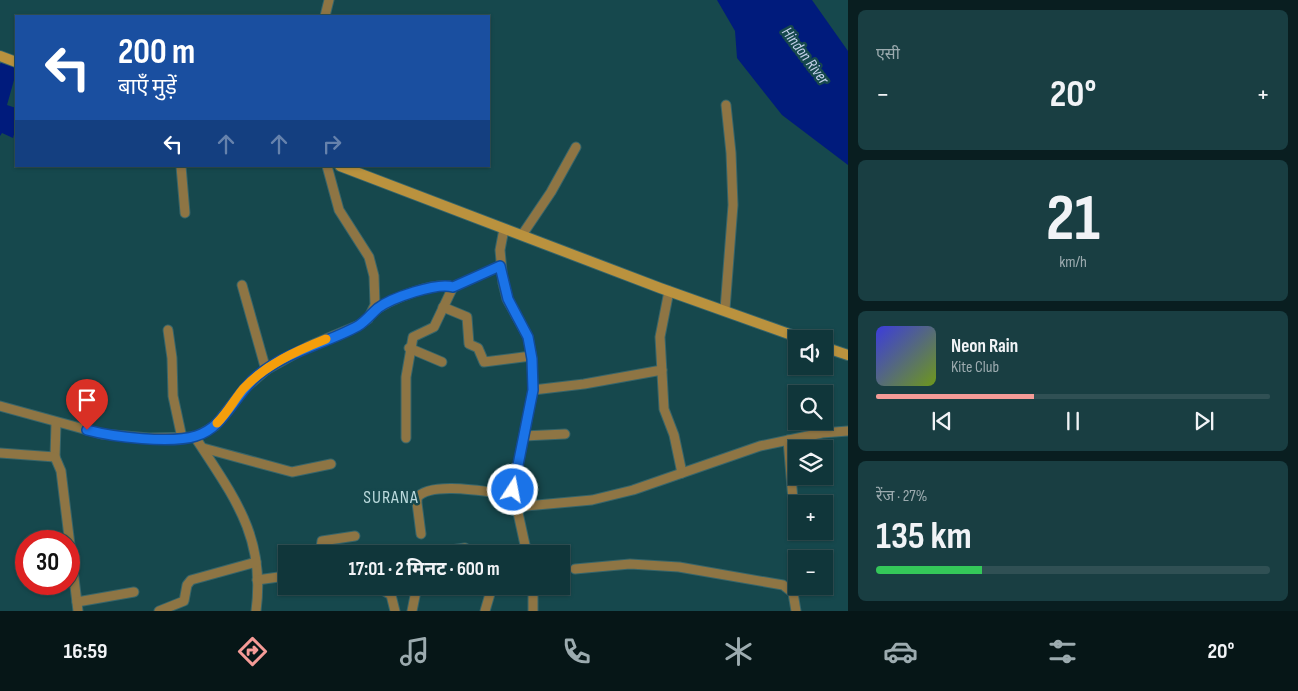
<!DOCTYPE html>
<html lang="hi">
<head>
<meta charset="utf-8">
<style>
	:root { --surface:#10363a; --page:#193e42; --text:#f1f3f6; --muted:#9cabaf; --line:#305054; --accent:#f59b97 }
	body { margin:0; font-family:"Sofia Sans Condensed","Noto Sans Devanagari",sans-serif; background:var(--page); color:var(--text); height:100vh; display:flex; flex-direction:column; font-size:19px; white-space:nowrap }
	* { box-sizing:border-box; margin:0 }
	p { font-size:16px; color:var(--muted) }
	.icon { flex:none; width:28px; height:28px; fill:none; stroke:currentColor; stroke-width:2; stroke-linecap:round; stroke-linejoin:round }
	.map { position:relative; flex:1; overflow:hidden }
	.drawer { display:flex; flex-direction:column; gap:10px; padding:10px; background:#091e20; width:450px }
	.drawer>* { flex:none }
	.hud { position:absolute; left:15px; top:15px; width:475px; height:152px; border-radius:0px; box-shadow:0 1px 4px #0004,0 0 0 1px var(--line); background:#1a4fa0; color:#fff; overflow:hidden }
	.tools { position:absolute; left:788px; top:330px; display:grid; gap:10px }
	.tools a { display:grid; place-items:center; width:45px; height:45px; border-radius:0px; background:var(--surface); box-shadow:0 1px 4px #0004,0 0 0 1px var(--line); font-size:25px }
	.speed { position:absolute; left:15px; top:530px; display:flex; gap:10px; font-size:25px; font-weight:700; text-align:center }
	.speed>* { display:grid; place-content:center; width:65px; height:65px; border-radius:50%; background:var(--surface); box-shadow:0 1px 4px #0004,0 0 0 1px var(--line); line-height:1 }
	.speed .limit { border:8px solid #d22; background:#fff; color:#111 }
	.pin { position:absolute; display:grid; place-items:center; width:42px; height:42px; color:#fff; margin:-51px -21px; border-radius:50% 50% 50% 0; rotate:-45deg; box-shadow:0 0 5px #0007 }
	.pin .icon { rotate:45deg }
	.me { position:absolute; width:55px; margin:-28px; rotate:11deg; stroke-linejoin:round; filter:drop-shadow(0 0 4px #0008) }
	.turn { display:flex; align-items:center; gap:18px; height:105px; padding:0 20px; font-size:22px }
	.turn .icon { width:65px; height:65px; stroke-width:2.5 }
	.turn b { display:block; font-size:35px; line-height:42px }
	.lanes { display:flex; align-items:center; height:48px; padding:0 20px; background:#0003; justify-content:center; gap:25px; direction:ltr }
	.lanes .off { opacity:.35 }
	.big { font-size:38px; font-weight:700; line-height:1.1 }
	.drawer .tile { flex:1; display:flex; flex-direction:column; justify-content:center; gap:8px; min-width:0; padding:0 18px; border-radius:8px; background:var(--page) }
	.drawer .dial { align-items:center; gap:0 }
	.dial b { font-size:65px; line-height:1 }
	.song { display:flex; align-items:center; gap:15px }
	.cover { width:60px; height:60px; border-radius:8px; background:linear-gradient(135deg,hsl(240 70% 55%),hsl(80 70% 35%)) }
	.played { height:5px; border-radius:2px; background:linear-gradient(90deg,var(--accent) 40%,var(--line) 40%) }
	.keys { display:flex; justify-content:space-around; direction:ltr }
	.heat { display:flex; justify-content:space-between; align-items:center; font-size:28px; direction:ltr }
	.charge { height:8px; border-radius:4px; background:linear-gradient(90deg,#34c759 27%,var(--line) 0) }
	.trip { position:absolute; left:278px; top:545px; width:292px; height:50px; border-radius:0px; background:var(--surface); box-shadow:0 1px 4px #0004,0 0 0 1px var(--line); font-weight:700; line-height:50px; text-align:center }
	.dock { display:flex; height:80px; justify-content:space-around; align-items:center; background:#061617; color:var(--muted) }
	.dock .icon { width:35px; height:35px }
	.dock .selected { color:var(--accent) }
	.dock b { font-size:22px; color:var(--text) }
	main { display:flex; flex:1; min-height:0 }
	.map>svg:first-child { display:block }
	.water { fill:#001b7c }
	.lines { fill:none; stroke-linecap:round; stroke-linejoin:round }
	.street-casing { stroke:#37656a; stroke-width:11 }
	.secondary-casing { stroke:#37656a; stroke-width:12 }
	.street { stroke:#8e7544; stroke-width:9 }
	.secondary { stroke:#ba923e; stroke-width:10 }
	.route-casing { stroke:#114b97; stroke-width:12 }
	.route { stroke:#1a73e8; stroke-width:9 }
	.slow { stroke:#f59e0b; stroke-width:9 }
	.labels { text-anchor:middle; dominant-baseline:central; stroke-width:5; stroke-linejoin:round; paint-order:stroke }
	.water-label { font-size:16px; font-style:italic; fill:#c4d1eb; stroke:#16484d }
	.quarter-label { font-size:18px; letter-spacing:1px; fill:#bbdadd; stroke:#16484d }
</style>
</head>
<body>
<main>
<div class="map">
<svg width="848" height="611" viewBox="0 0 848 611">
	<rect width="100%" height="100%" fill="#16484d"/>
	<g class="water">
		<polygon points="717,0 812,0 848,51 848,165 782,115 737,58 735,31"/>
		<polygon points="3,61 16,65 16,73 7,105 16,108 16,127 13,138 2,133 0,136 0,64"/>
	</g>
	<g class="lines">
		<g class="street-casing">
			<g id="street">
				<polyline points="325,16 329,0"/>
				<polyline points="181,166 185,213"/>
				<polyline points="504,229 500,250 503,283 507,299 528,337 532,359 533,390 513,490 527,554"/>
				<polyline points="522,235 551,192 576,147"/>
				<polyline points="242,285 266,370"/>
				<polyline points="669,291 660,337 664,409 674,435 682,473"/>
				<polyline points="443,307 467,317 469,344 478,348 484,362 531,356"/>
				<polyline points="725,309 733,205 731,153 726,105"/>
				<path d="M373,312C388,300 434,281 453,287"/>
				<polyline points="168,330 172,358 173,396 182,438"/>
				<polyline points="409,348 442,362"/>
				<polyline points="533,390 584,384 662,370"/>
				<polyline points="0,406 102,434 149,438 195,437 215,426 244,389 266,370 309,346 359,325 368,319 375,305 374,276 369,257 339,210 327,166"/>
				<polyline points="524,436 565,434"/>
				<path d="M195,437C233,496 266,536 256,611"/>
				<polyline points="406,438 406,377 413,337 434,327 453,287 500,266"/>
				<polyline points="788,440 795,524"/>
				<polyline points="203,448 292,472 331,464"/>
				<polyline points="0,453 55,457 56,423"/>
				<polyline points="55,457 61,471 78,611"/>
				<polyline points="515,507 592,500 633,490 760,446 822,433 848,431"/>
				<path d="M421,534L417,503V498C430,480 492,493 513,495"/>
				<polyline points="320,554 322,541 355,536"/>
				<polyline points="422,554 465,548"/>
				<polyline points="575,569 630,564 679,567 783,585 793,593 796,611"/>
				<polyline points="257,580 286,576"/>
				<polyline points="376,586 391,595 395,611"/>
				<polyline points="77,602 134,592"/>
				<polyline points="159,611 184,601 187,585 191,580 256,562"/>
				<polyline points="412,611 417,586"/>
				<polyline points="485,611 492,587"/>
				<polyline points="533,611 533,586"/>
			</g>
		</g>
		<g class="secondary-casing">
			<g id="secondary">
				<polyline points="0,56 16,62"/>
				<polyline points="340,166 660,288 803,339"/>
				<polyline points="824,347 848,355"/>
			</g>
		</g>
		<use href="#street" class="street"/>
		<use href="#secondary" class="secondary"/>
	</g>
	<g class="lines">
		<g class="route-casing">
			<path id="route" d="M87,430C113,437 171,444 196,436C224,428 235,394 257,376C287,351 325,344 358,326C366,321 371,314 378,308C391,298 437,282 453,287L500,266L508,299L528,337L532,359L533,390L513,490"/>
		</g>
		<use href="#route" class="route"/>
		<path class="slow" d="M217,423C227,413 234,400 243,389C265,365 296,351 326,339"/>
	</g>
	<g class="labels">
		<g class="water-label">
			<text transform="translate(805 56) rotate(53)">Hindon River</text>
		</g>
		<g class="quarter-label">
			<text x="391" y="497">SURANA</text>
		</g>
	</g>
</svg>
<div class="tools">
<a><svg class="icon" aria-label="sound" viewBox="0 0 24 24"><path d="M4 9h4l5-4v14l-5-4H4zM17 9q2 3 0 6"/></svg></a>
<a><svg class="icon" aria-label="search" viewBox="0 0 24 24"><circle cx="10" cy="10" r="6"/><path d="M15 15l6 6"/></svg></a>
<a><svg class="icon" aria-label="layers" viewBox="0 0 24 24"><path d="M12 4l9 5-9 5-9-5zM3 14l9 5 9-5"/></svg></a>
<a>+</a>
<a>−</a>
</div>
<div class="speed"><div class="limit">30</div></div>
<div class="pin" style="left:87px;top:430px;background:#d93025"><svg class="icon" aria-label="arrive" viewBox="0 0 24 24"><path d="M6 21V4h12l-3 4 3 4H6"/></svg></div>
<svg class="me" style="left:513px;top:490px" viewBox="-20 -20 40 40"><circle r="17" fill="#1a73e8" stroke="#fff" stroke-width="3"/><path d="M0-11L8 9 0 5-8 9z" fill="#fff"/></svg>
<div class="trip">17:01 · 2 मिनट · 600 m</div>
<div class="hud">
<div class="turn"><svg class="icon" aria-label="left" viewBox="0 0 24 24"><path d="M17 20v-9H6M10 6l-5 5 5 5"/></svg><div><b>200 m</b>बाएँ मुड़ें</div></div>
<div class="lanes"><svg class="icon" aria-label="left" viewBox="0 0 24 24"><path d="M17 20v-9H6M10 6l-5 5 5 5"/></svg><svg class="icon off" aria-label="ahead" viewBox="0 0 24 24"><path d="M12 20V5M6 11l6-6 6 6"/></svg><svg class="icon off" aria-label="ahead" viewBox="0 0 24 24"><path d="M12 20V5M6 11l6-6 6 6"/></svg><svg class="icon off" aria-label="right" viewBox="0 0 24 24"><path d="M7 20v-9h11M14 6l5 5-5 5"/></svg></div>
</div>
</div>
<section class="drawer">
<div class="tile"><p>एसी</p>
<div class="heat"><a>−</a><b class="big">20°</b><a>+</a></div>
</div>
<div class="tile dial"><b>21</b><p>km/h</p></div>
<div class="tile">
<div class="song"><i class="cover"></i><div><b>Neon Rain</b><p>Kite Club</p></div></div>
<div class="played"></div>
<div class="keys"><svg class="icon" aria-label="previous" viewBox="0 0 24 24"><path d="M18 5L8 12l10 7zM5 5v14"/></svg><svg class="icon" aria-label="pause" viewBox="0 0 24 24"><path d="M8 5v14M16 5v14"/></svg><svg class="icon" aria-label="next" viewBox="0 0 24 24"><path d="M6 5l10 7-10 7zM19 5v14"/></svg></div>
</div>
<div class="tile"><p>रेंज · 27%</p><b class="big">135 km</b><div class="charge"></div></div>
</section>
</main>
<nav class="dock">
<b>16:59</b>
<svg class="icon selected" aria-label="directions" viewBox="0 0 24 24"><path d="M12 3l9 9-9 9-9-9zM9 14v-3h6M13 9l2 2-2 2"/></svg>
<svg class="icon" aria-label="music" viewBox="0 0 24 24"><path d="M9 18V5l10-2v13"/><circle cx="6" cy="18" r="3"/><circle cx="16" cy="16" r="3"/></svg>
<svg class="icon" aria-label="phone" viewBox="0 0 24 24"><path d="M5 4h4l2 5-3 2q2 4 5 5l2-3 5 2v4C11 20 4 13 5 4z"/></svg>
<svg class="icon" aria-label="climate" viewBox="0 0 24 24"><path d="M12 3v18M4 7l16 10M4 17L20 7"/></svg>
<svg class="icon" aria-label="car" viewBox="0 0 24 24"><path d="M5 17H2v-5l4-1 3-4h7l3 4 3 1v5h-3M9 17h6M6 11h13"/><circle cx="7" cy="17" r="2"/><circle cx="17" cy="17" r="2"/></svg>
<svg class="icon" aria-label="filters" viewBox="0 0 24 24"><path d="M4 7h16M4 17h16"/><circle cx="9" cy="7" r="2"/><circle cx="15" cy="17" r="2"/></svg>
<b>20°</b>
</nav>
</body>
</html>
